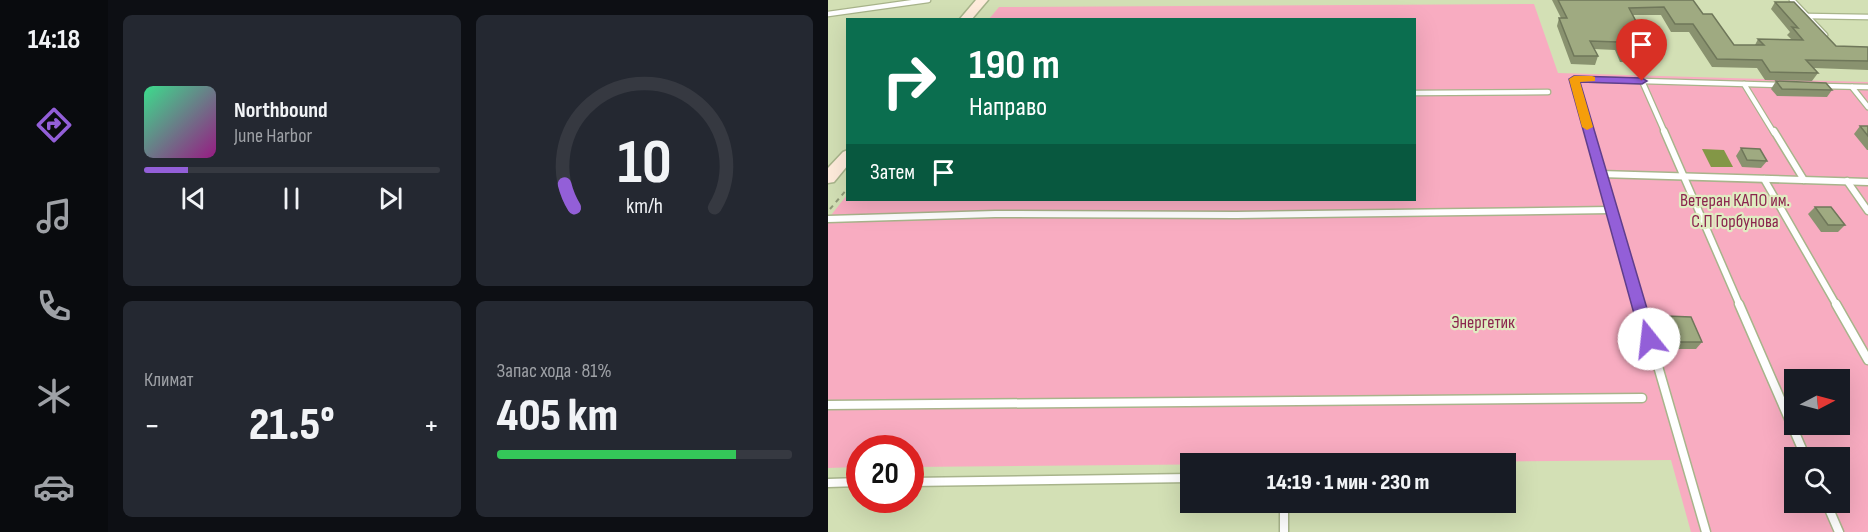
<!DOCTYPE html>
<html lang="ru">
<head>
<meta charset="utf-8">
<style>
	:root { --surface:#171b24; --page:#242831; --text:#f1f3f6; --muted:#9ea1a6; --line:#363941; --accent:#935fd8 }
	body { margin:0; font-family:"Sofia Sans Condensed",sans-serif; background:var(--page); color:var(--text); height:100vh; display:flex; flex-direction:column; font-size:22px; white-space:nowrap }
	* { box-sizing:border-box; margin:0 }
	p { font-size:20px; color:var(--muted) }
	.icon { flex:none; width:33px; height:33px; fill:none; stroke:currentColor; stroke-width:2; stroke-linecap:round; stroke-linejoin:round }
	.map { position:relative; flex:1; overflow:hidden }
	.panel { display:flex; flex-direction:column; gap:15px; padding:15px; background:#0d0f14; width:720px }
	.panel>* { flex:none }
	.hud { position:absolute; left:18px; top:18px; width:570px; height:183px; border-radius:0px; box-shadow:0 6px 24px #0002; background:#0b6e4f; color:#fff; overflow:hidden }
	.needle { width:39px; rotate:84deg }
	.buttons { position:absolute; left:956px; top:369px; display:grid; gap:12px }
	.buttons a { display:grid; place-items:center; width:66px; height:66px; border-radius:0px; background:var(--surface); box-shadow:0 6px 24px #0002; font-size:30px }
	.speed { position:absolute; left:18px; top:435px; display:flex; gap:12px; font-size:30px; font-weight:700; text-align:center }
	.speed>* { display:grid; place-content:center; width:78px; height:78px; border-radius:50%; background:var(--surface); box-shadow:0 6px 24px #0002; line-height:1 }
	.speed .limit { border:9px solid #d22; background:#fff; color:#111 }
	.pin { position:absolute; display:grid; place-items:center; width:51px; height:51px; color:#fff; margin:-62px -26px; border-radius:50% 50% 50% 0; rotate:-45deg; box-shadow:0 0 6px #0007 }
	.pin .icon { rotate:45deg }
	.me { position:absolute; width:66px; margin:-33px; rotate:344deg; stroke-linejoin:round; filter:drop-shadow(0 0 4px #0008) }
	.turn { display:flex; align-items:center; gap:21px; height:126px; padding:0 24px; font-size:27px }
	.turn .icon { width:78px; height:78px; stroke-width:2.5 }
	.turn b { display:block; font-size:42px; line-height:51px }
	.then { display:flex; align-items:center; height:57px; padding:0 24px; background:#0003; gap:12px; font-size:22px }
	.big { font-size:45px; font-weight:800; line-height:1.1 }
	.panel .tile { flex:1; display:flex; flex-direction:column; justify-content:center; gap:9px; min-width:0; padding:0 21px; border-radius:9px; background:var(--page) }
	.panel .dial { align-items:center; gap:0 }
	.dial svg { height:156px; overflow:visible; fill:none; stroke:var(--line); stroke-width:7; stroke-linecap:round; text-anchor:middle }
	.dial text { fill:var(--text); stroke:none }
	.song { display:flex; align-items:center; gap:18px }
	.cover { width:72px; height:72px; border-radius:9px; background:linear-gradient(135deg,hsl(150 70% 55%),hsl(310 70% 35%)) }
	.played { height:6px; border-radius:3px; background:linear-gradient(90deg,var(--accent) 15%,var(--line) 15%) }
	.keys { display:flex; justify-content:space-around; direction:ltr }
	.heat { display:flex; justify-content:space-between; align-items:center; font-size:33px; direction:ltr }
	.charge { height:9px; border-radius:4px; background:linear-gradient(90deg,#34c759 81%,var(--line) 0) }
	.panel .tiles { flex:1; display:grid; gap:15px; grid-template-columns:repeat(2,1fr) }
	.trip { position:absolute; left:352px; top:453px; width:336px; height:60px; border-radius:0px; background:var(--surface); box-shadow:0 6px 24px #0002; font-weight:800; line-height:60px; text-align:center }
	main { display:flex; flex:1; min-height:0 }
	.dock { display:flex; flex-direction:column; width:108px; justify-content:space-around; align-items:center; background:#090b0e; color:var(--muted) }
	.dock .icon { width:42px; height:42px }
	.dock .active { color:var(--accent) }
	.dock b { font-size:27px; color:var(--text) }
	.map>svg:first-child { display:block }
	.green { fill:#f8acc1; fill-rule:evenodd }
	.water { fill:#839746 }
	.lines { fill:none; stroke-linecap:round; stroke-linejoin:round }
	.service-far2-casing { stroke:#a8b48b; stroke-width:7 }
	.service-far1-casing { stroke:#a8b48b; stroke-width:9 }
	.service-casing { stroke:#a8b48b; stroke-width:11 }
	.secondary-casing { stroke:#a8b48b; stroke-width:3 }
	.path { stroke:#919b79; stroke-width:2; stroke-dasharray:4.5 4.5; stroke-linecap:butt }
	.service-far2 { stroke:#fff; stroke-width:4.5 }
	.service-far1 { stroke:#fff; stroke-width:6 }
	.service { stroke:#fff; stroke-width:8 }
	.secondary { fill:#ffecdc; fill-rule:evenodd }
	.wall { fill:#89926f }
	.building { fill:#9faa81; stroke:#6f775a; stroke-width:1.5 }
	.route { fill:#935fd8; stroke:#603e8c; stroke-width:1.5 }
	.slow { fill:#f59e0b }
	.labels { text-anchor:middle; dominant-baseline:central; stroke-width:4.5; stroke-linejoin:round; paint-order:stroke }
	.park-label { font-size:18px; fill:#8b264e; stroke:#e0edc2 }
</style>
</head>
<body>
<main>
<nav class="dock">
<b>14:18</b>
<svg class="icon active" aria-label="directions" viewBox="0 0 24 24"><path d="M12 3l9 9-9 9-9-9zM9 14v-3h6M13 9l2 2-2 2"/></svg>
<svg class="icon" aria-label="music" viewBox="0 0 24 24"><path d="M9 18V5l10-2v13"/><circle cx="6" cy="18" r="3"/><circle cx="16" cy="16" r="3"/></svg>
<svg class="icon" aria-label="phone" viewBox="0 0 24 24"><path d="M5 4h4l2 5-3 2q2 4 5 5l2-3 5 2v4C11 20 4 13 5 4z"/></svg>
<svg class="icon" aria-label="climate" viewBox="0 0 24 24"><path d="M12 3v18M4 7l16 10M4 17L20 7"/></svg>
<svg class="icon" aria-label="car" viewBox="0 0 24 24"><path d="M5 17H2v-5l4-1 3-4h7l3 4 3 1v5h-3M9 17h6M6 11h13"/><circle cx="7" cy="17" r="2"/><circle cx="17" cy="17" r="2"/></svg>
</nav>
<section class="panel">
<div class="tiles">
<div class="tile">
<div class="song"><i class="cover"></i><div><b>Northbound</b><p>June Harbor</p></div></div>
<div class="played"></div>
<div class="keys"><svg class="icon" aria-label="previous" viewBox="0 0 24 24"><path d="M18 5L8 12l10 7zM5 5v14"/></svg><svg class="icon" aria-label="pause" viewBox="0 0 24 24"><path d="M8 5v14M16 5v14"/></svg><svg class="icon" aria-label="next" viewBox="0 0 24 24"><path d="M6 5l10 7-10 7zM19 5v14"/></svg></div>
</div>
<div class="tile dial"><svg viewBox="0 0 100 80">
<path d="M14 69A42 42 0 1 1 86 69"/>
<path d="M14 69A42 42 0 0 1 9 57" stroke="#935fd8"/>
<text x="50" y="56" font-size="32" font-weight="700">10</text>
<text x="50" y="72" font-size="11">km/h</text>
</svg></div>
<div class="tile"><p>Климат</p>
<div class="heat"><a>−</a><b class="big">21.5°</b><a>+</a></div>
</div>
<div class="tile"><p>Запас хода · 81%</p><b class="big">405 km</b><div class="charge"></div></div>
</div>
</section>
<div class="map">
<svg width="1040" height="532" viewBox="0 0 1040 532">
	<rect width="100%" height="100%" fill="#d3e0b5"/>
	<path class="green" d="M706,4L730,73L1040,82V532H863L843,460L83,467L82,448H32L31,467L0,468V219L19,195L20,200H586V20L161,19L171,7ZM966,380H1011V424H966ZM966,458H1011V502H966Z"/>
	<polygon class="water" points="874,149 896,150 905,167 883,167"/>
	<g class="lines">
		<g class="service-far2-casing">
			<g id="service-far2">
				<polyline points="964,0 997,35"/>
				<polyline points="0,14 100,0"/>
				<polyline points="979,16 1040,17"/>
				<polyline points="814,81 837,133"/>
				<polyline points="916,84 946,133"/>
				<polyline points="993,86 1040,87"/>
				<polyline points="1024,87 1040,107"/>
				<polyline points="586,93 720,92"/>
				<polyline points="762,133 746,79 955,85"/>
			</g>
		</g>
		<g class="service-far1-casing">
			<g id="service-far1">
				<polyline points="761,131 812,306"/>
				<polyline points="836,131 912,306"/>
				<polyline points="946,131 976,180"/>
				<polyline points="772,174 1040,182"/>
				<polyline points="936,179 1009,306"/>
				<polyline points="1019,181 1040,211"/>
				<polyline points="0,219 167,214 408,215 783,210"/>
			</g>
		</g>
		<g class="service-casing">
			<g id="service">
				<polyline points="812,304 878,532"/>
				<polyline points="911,304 978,458"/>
				<polyline points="1008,304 1040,360"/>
				<polyline points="0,405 814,398"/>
				<polyline points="82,482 363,478"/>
				<polyline points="0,483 32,482"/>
				<polyline points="456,502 456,532"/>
				<polyline points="998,502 1011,532"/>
			</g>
		</g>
		<g class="secondary-casing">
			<g id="secondary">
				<polygon points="148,0 160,0 143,20 131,20"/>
				<polygon points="20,150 20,165 6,182 0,183 0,168 15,152"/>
			</g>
		</g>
		<polyline class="path" points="2,209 20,188"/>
		<use href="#service-far2" class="service-far2"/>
		<use href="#service-far1" class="service-far1"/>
		<use href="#service" class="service"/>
		<use href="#secondary" class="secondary"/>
	</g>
	<g class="wall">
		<polygon points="724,0 865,0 875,14 906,45 927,45 930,39 963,39 959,35 962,32 943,9 947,2 1008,46 1040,47 1040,70 986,68 990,73 984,81 937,80 929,68 884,67 861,32 843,32 833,15 805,15 820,44 830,55 827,63 792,62 787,50 766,49 770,56 767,65 743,64 729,26 731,18 733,18"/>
		<polygon points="948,81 1004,90 999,97 949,96 943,89"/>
		<polygon points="1032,126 1040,126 1040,150 1039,150 1026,134"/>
		<polygon points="913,148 939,161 933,168 914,167 908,156"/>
		<polygon points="987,207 1017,225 1010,232 993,232 980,214"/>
		<polygon points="838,316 874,342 868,349 844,349 833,323"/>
	</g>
	<g class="building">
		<polygon points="730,0 865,0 875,14 884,14 906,45 936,45 930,39 975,40 964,27 970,28 947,2 966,2 1008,46 1040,47 1040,61 978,60 990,73 942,72 934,60 889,59 865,24 847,24 836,7 801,8 820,44 824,44 830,55 796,54 790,42 762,41 770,56 746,56 731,18 739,18"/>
		<polygon points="948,81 998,83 1004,90 954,89"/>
		<polygon points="1032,126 1040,126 1040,136"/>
		<polygon points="913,148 932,149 939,161 919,160"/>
		<polygon points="987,207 1003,207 1017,225 1000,225"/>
		<polygon points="838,316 863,317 874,342 849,342"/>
	</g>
	<polygon class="route" points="746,76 814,78 819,81 814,84 752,82 828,339 826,343 821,345 816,343 813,339 741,79"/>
	<polygon class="slow" points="764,76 767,77 767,81 752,82 765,127 759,130 754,127 741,79 746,76"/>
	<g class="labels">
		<g class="park-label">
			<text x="907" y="200">Ветеран КАПО им.<tspan x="907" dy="21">С.П Горбунова</tspan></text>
			<text x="655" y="322">Энергетик</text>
		</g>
	</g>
</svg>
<div class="buttons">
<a><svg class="needle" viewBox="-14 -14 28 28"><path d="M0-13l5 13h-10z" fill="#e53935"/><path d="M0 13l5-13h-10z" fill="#9ea1a6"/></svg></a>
<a><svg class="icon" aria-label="search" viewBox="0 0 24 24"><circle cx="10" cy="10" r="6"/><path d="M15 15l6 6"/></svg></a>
</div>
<div class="speed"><div class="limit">20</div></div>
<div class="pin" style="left:814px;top:81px;background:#d93025"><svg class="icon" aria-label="arrive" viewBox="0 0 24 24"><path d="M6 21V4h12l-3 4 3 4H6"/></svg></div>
<svg class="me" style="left:821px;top:339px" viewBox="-20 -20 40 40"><circle r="19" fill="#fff"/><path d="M0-13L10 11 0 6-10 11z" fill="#935fd8"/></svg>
<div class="trip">14:19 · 1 мин · 230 m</div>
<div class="hud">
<div class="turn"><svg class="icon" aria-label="right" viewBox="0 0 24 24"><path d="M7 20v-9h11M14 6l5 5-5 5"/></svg><div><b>190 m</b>Направо</div></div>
<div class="then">Затем<svg class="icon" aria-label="arrive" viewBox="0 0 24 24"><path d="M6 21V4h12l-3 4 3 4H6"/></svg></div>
</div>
</div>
</main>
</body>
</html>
